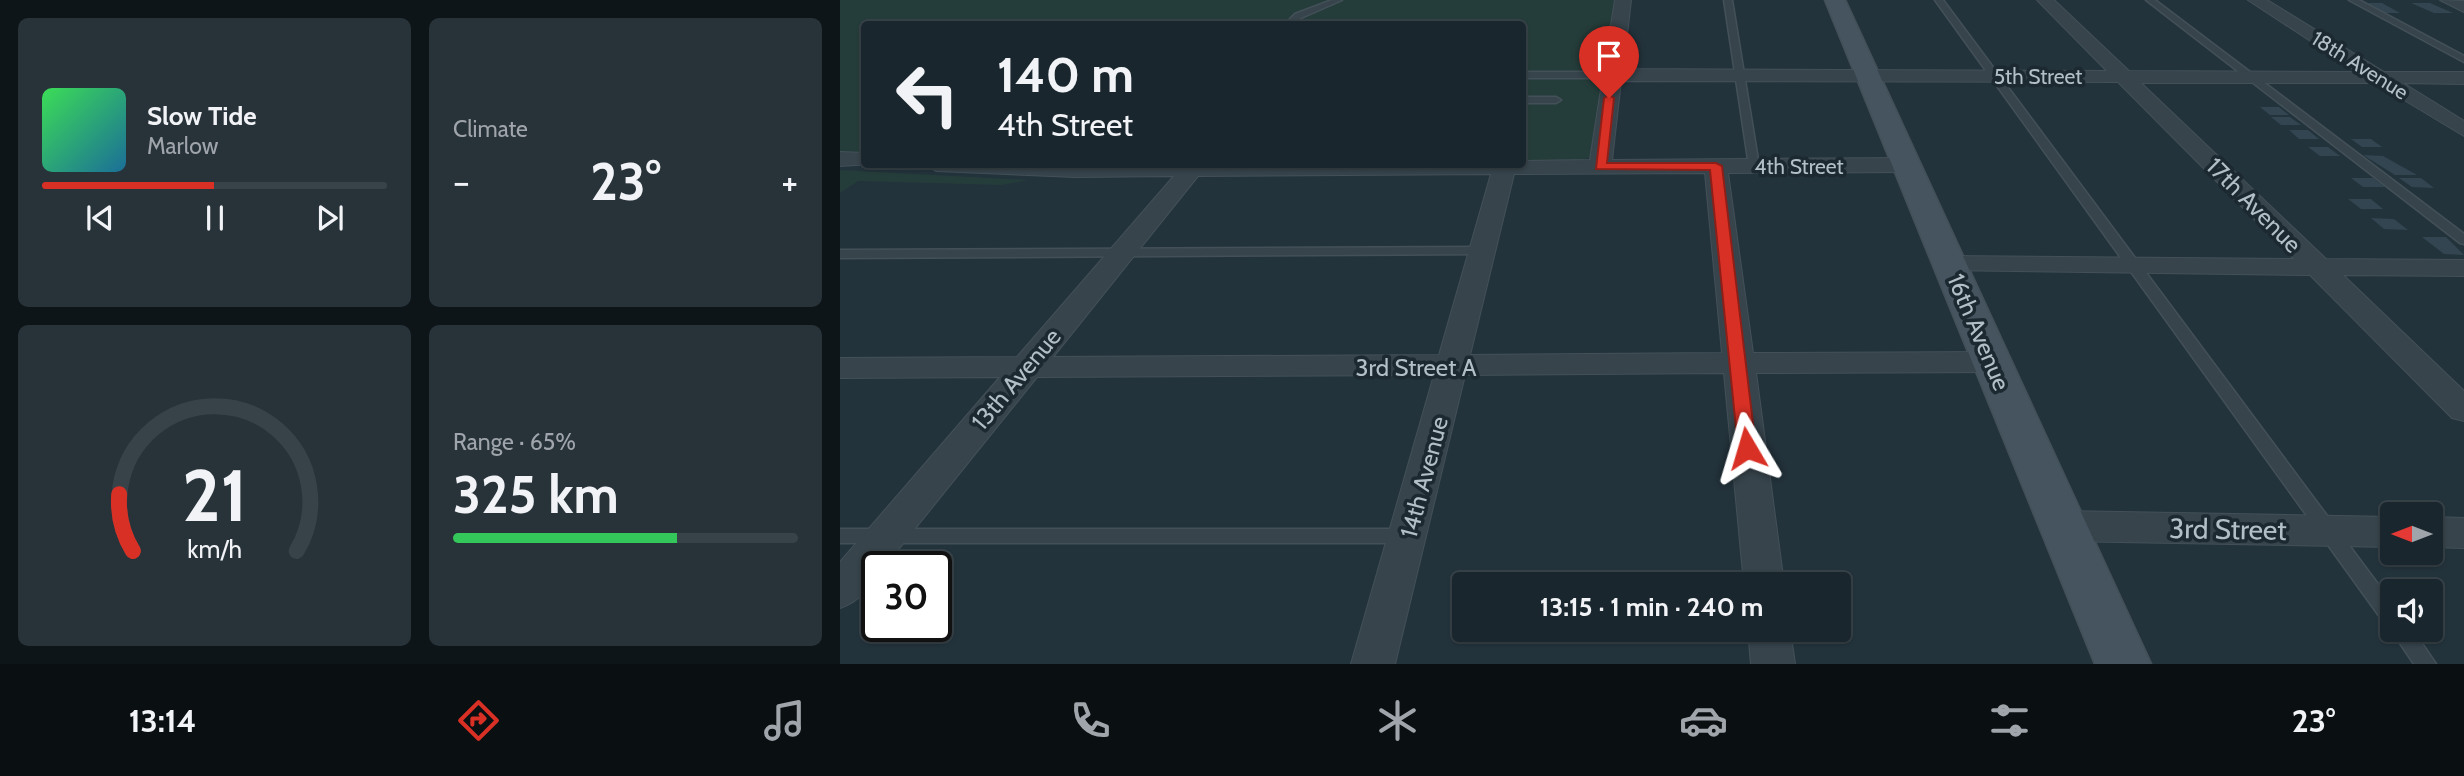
<!DOCTYPE html>
<html lang="en">
<head>
<meta charset="utf-8">
<style>
	:root { --surface:#1a262d; --page:#273239; --text:#f1f3f6; --muted:#9fa5aa; --line:#384349; --accent:#d93025 }
	body { margin:0; font-family:Cabin,sans-serif; background:var(--page); color:var(--text); height:100vh; display:flex; flex-direction:column; font-size:26px; white-space:nowrap }
	* { box-sizing:border-box; margin:0 }
	p { font-size:23px; color:var(--muted) }
	.icon { flex:none; width:38px; height:38px; fill:none; stroke:currentColor; stroke-width:2; stroke-linecap:round; stroke-linejoin:round }
	.map { position:relative; flex:1; overflow:hidden }
	.sheet { display:flex; flex-direction:column; gap:18px; padding:18px; background:#0e1519; width:840px }
	.sheet>* { flex:none }
	.top-card { position:absolute; left:21px; top:21px; width:665px; height:147px; border-radius:7px; box-shadow:0 2px 5px #0004,0 0 0 2px var(--line); background:#1a262d; color:var(--text); overflow:hidden }
	.needle { width:46px; rotate:270deg }
	.buttons { position:absolute; left:1540px; top:502px; display:grid; gap:14px }
	.buttons a { display:grid; place-items:center; width:63px; height:63px; border-radius:7px; background:var(--surface); box-shadow:0 2px 5px #0004,0 0 0 2px var(--line); font-size:35px }
	.speed { position:absolute; left:21px; top:551px; display:flex; gap:14px; font-size:35px; font-weight:700; text-align:center }
	.speed>* { display:grid; place-content:center; width:91px; height:91px; border-radius:50%; background:var(--surface); box-shadow:0 2px 5px #0004,0 0 0 2px var(--line); line-height:1 }
	.speed .limit { border:4px solid #111; border-radius:10px; background:#fff; color:#111 }
	.pin { position:absolute; display:grid; place-items:center; width:60px; height:60px; color:#fff; margin:-72px -30px; border-radius:50% 50% 50% 0; rotate:-45deg; box-shadow:0 0 7px #0007 }
	.pin .icon { rotate:45deg }
	.me { position:absolute; width:77px; margin:-38px; rotate:353deg; stroke-linejoin:round; filter:drop-shadow(0 0 5px #0008) }
	.turn { display:flex; align-items:center; gap:24px; height:147px; padding:0 21px; font-size:32px }
	.turn .icon { width:91px; height:91px; stroke-width:2.5 }
	.turn b { display:block; font-size:49px; line-height:60px }
	.big { font-size:52px; font-weight:800; line-height:1.1 }
	.sheet .tile { flex:1; display:flex; flex-direction:column; justify-content:center; gap:10px; min-width:0; padding:0 24px; border-radius:10px; background:var(--page) }
	.sheet .dial { align-items:center; gap:0 }
	.dial svg { height:182px; overflow:visible; fill:none; stroke:var(--line); stroke-width:7; stroke-linecap:round; text-anchor:middle }
	.dial text { fill:var(--text); stroke:none }
	.song { display:flex; align-items:center; gap:21px }
	.cover { width:84px; height:84px; border-radius:10px; background:linear-gradient(135deg,hsl(130 70% 55%),hsl(200 70% 35%)) }
	.played { height:7px; border-radius:4px; background:linear-gradient(90deg,var(--accent) 50%,var(--line) 50%) }
	.keys { display:flex; justify-content:space-around; direction:ltr }
	.heat { display:flex; justify-content:space-between; align-items:center; font-size:38px; direction:ltr }
	.charge { height:10px; border-radius:5px; background:linear-gradient(90deg,#34c759 65%,var(--line) 0) }
	.sheet .tiles { flex:1; display:grid; gap:18px; grid-template-columns:repeat(2,1fr) }
	.trip { position:absolute; left:612px; top:572px; width:399px; height:70px; border-radius:7px; background:var(--surface); box-shadow:0 2px 5px #0004,0 0 0 2px var(--line); font-weight:800; line-height:70px; text-align:center }
	.menu { display:flex; height:112px; justify-content:space-around; align-items:center; background:#0a0f12; color:var(--muted) }
	.menu .icon { width:49px; height:49px }
	.menu .active { color:var(--accent) }
	.menu b { font-size:32px; color:var(--text) }
	main { display:flex; flex:1; min-height:0 }
	.map>svg:first-child { display:block }
	.green { fill:#253d3a }
	.building { fill:#324550 }
	.lines { fill:none; stroke-linecap:round; stroke-linejoin:round }
	.lane-casing { stroke:#435058; stroke-width:3 }
	.street-casing { stroke:#435058; stroke-width:2 }
	.secondary-casing { stroke:#435058; stroke-width:3 }
	.lane { fill:#37444c; fill-rule:evenodd }
	.street { fill:#37444c; fill-rule:evenodd }
	.secondary { fill:#45545f; fill-rule:evenodd }
	.route { fill:#d93025; stroke:#8d1f18; stroke-width:2 }
	.labels { text-anchor:middle; dominant-baseline:central; stroke-width:7; stroke-linejoin:round; paint-order:stroke }
	.far-street-label { font-size:21px; fill:#b2bfc7; stroke:#1c2931 }
	.street-label { font-size:24px; fill:#b2bfc7; stroke:#1c2931 }
	.near-street-label { font-size:28px; fill:#b2bfc7; stroke:#1c2931 }
</style>
</head>
<body>
<main>
<section class="sheet">
<div class="tiles">
<div class="tile">
<div class="song"><i class="cover"></i><div><b>Slow Tide</b><p>Marlow</p></div></div>
<div class="played"></div>
<div class="keys"><svg class="icon" aria-label="previous" viewBox="0 0 24 24"><path d="M18 5L8 12l10 7zM5 5v14"/></svg><svg class="icon" aria-label="pause" viewBox="0 0 24 24"><path d="M8 5v14M16 5v14"/></svg><svg class="icon" aria-label="next" viewBox="0 0 24 24"><path d="M6 5l10 7-10 7zM19 5v14"/></svg></div>
</div>
<div class="tile"><p>Climate</p>
<div class="heat"><a>−</a><b class="big">23°</b><a>+</a></div>
</div>
<div class="tile dial"><svg viewBox="0 0 100 80">
<path d="M14 69A42 42 0 1 1 86 69"/>
<path d="M14 69A42 42 0 0 1 8 44" stroke="#d93025"/>
<text x="50" y="56" font-size="32" font-weight="700">21</text>
<text x="50" y="72" font-size="11">km/h</text>
</svg></div>
<div class="tile"><p>Range · 65%</p><b class="big">325 km</b><div class="charge"></div></div>
</div>
</section>
<div class="map">
<svg width="1624" height="664" viewBox="0 0 1624 664">
	<rect width="100%" height="100%" fill="#23333c"/>
	<g class="green">
		<polygon points="0,0 776,0 752,156 743,160 683,161 682,24 24,24 24,155 0,154"/>
		<polygon points="0,170 189,180 161,185 18,181 0,193"/>
	</g>
	<g class="building">
		<polygon points="1527,3 1542,3 1560,13 1545,13"/>
		<polygon points="1571,3 1590,3 1613,13 1594,13"/>
		<polygon points="1420,107 1439,107 1449,115 1430,115"/>
		<polygon points="1431,117 1450,117 1461,125 1441,125"/>
		<polygon points="1449,130 1468,130 1479,139 1459,139"/>
		<polygon points="1511,139 1531,139 1542,147 1522,147"/>
		<polygon points="1468,147 1488,147 1500,156 1480,156"/>
		<polygon points="1523,155 1543,156 1577,175 1555,175"/>
		<polygon points="1511,178 1533,178 1545,187 1523,187"/>
		<polygon points="1559,178 1581,178 1594,188 1572,187"/>
		<polygon points="1508,199 1531,199 1543,209 1521,209"/>
		<polygon points="1531,218 1554,219 1568,230 1544,229"/>
		<polygon points="1582,237 1606,237 1624,255 1604,254"/>
	</g>
	<g class="lines">
		<g class="lane-casing">
			<g id="lane">
				<polygon points="492,0 502,0 461,18 453,24 445,24 455,14"/>
				<polygon points="884,0 892,0 919,166 914,169 909,166"/>
				<polygon points="1095,0 1103,0 1552,603 1552,627 1545,624"/>
				<polygon points="1306,0 1315,0 1624,234 1624,244 1620,243"/>
				<polygon points="1509,0 1519,0 1624,56 1624,62"/>
				<polygon points="682,72 772,72 776,75 772,78 682,78"/>
				<polygon points="682,97 716,97 721,100 716,103 682,103"/>
				<polygon points="643,247 647,248 649,251 647,254 0,258 0,250"/>
				<polygon points="0,529 566,529 572,531 575,536 572,541 566,543 0,543"/>
				<polygon points="1552,627 1552,630 1573,630 1596,664 1574,664 1551,630"/>
			</g>
		</g>
		<g class="street-casing">
			<g id="street">
				<path d="M775,0H791L783,69L1267,71L1197,0H1214L1289,71L1518,72L1408,0H1427L1544,72H1624V84L1563,83L1624,121V136L1536,83H1301L1486,259L1624,260V276L1503,275L1624,391V421L1612,418L1470,275L1101,270L1097,264L1101,258L1110,256L1454,259L1278,82L781,81L772,160L1067,158L1078,165L1067,172L888,173L913,353L1152,352L1163,355L1168,362L1163,369L1152,372L916,373L944,584H904L884,373L625,375L555,664H511L594,375L197,377L44,567H37C37,585 16,603 0,608V562L160,377L0,378V358L177,357L334,176L235,177L96,171L85,164H682V161L750,160ZM865,173L882,353L630,355L674,174ZM651,174L599,355L213,357L358,176Z"/>
				<polygon points="1600,0 1624,1 1624,12"/>
				<polygon points="0,152 24,153 24,164 32,164 0,166"/>
				<polygon points="1224,511 1552,517 1552,547 1224,541 1211,537 1205,526 1211,515"/>
				<polygon points="1591,517 1624,518 1624,548 1591,547"/>
				<polygon points="908,630 950,630 955,664 911,664"/>
			</g>
		</g>
		<g class="secondary-casing">
			<polygon id="secondary" points="985,0 1005,0 1311,664 1255,664"/>
		</g>
		<use href="#lane" class="lane"/>
		<use href="#street" class="street"/>
		<use href="#secondary" class="secondary"/>
	</g>
	<polygon class="route" points="769,95 774,98 767,163 876,163 882,166 916,448 914,452 907,454 898,448 870,170 756,169 764,98"/>
	<g class="labels">
		<g class="far-street-label">
			<text transform="translate(1520 65) rotate(32)">18th Avenue</text>
			<text x="1198" y="76">5th Street</text>
			<text x="959" y="166">4th Street</text>
		</g>
		<g class="street-label">
			<text transform="translate(1414 205) rotate(45)">17th Avenue</text>
			<text transform="translate(1139 332) rotate(67)">16th Avenue</text>
			<text x="576" y="367">3rd Street A</text>
			<text transform="translate(176 379) rotate(-50)">13th Avenue</text>
			<text transform="translate(584 477) rotate(-75)">14th Avenue</text>
		</g>
		<g class="near-street-label">
			<text transform="translate(1388 529) rotate(1)">3rd Street</text>
		</g>
	</g>
</svg>
<div class="buttons">
<a><svg class="needle" viewBox="-14 -14 28 28"><path d="M0-13l5 13h-10z" fill="#e53935"/><path d="M0 13l5-13h-10z" fill="#9fa5aa"/></svg></a>
<a><svg class="icon" aria-label="sound" viewBox="0 0 24 24"><path d="M4 9h4l5-4v14l-5-4H4zM17 9q2 3 0 6"/></svg></a>
</div>
<div class="speed"><div class="limit">30</div></div>
<div class="pin" style="left:769px;top:98px;background:#d93025"><svg class="icon" aria-label="arrive" viewBox="0 0 24 24"><path d="M6 21V4h12l-3 4 3 4H6"/></svg></div>
<svg class="me" style="left:907px;top:448px" viewBox="-20 -20 40 40"><path d="M0-17L14 15 0 8-14 15z" fill="#d93025" stroke="#fff" stroke-width="4"/></svg>
<div class="trip">13:15 · 1 min · 240 m</div>
<div class="top-card">
<div class="turn"><svg class="icon" aria-label="left" viewBox="0 0 24 24"><path d="M17 20v-9H6M10 6l-5 5 5 5"/></svg><div><b>140 m</b>4th Street</div></div>
</div>
</div>
</main>
<nav class="menu">
<b>13:14</b>
<svg class="icon active" aria-label="directions" viewBox="0 0 24 24"><path d="M12 3l9 9-9 9-9-9zM9 14v-3h6M13 9l2 2-2 2"/></svg>
<svg class="icon" aria-label="music" viewBox="0 0 24 24"><path d="M9 18V5l10-2v13"/><circle cx="6" cy="18" r="3"/><circle cx="16" cy="16" r="3"/></svg>
<svg class="icon" aria-label="phone" viewBox="0 0 24 24"><path d="M5 4h4l2 5-3 2q2 4 5 5l2-3 5 2v4C11 20 4 13 5 4z"/></svg>
<svg class="icon" aria-label="climate" viewBox="0 0 24 24"><path d="M12 3v18M4 7l16 10M4 17L20 7"/></svg>
<svg class="icon" aria-label="car" viewBox="0 0 24 24"><path d="M5 17H2v-5l4-1 3-4h7l3 4 3 1v5h-3M9 17h6M6 11h13"/><circle cx="7" cy="17" r="2"/><circle cx="17" cy="17" r="2"/></svg>
<svg class="icon" aria-label="filters" viewBox="0 0 24 24"><path d="M4 7h16M4 17h16"/><circle cx="9" cy="7" r="2"/><circle cx="15" cy="17" r="2"/></svg>
<b>23°</b>
</nav>
</body>
</html>
